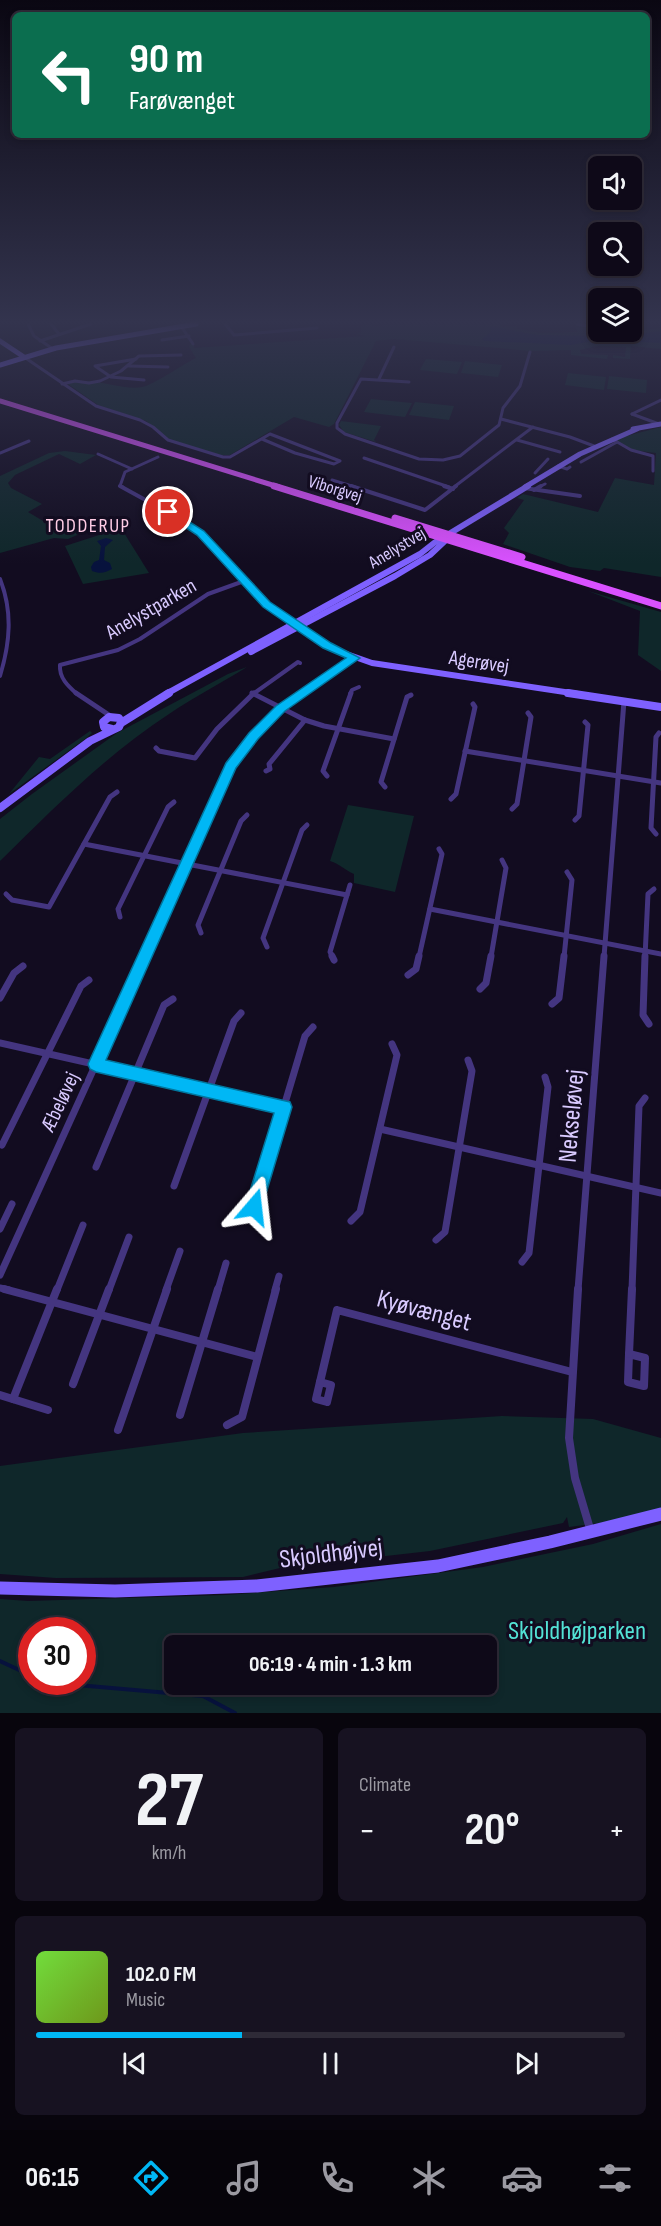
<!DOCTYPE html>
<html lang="en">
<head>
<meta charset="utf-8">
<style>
	:root { --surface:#0e0918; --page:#171221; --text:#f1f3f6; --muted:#9b9aa2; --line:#2e2a37; --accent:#00b7f5 }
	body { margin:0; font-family:"Sofia Sans Condensed",sans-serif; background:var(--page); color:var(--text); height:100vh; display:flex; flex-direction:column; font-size:22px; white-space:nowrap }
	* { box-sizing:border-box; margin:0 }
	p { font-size:20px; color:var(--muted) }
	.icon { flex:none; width:33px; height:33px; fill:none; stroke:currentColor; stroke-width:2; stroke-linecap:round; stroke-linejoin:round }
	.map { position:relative; height:1713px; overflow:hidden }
	.drawer { display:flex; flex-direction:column; gap:15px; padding:15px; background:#08050d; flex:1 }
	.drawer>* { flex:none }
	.hud { position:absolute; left:12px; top:12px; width:638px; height:126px; border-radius:9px; box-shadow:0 3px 9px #0003,0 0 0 2px var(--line); background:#0b6e4f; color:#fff; overflow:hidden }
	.buttons { position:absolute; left:588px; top:156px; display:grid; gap:12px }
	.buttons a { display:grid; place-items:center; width:54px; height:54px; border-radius:9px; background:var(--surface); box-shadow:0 3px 9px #0003,0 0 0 2px var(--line); font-size:30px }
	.speed { position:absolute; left:18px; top:1617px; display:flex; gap:12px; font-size:30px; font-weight:700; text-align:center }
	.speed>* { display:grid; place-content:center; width:78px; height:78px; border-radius:50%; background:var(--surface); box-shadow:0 3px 9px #0003,0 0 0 2px var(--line); line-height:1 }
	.speed .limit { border:9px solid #d22; background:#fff; color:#111 }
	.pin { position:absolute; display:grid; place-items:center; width:51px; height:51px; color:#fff; margin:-26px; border:3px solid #fff; border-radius:50%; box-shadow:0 2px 6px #0007 }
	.me { position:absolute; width:66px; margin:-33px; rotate:17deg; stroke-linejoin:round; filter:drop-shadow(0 0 4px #0008) }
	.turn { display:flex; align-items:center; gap:21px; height:126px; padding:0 18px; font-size:27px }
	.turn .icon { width:78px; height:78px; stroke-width:2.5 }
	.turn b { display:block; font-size:42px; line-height:51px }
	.big { font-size:45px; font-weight:700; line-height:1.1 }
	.drawer .widget { flex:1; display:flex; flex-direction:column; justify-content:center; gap:9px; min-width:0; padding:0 21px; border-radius:9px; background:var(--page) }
	.drawer .dial { align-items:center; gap:0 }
	.dial b { font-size:78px; line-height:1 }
	.song { display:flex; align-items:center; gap:18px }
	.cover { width:72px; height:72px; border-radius:9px; background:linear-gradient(135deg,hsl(100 70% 55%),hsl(80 70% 35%)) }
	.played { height:6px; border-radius:3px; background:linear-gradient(90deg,var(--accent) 35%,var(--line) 35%) }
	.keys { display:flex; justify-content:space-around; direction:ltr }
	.heat { display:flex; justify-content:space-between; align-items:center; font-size:33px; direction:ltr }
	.drawer .tiles { flex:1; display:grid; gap:15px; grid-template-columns:1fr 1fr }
	.widget:last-child { grid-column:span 2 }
	.trip { position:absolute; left:164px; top:1635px; width:333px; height:60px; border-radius:9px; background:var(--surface); box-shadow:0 3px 9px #0003,0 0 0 2px var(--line); font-weight:700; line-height:60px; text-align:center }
	.tab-bar { display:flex; height:96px; justify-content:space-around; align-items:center; background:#06040a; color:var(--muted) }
	.tab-bar .icon { width:42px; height:42px }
	.tab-bar .active { color:var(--accent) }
	.tab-bar b { font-size:27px; color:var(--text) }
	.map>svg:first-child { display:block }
	.green { fill:#0f272a; fill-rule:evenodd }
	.water { fill:#07123d }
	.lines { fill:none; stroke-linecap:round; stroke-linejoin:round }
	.stream { stroke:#07123d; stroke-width:4 }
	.street-far4 { stroke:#443580; stroke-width:3 }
	.street-far3 { stroke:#443580; stroke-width:4 }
	.street-far2 { stroke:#443580; stroke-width:5 }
	.street-far1 { stroke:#443580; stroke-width:7 }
	.street { stroke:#443580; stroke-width:8 }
	.secondary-far3 { stroke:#7e61ff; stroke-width:5 }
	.secondary-far2 { stroke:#7e61ff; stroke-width:6 }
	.secondary-far1 { stroke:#7e61ff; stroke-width:8 }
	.secondary { stroke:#7e61ff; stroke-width:13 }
	.primary-far1 { stroke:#d951ff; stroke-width:5 }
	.primary { stroke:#d951ff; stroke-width:7 }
	.route { fill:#00b7f5; stroke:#00779f; stroke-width:1.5 }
	.labels { text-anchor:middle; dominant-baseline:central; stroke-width:6; stroke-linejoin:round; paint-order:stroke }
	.far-street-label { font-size:18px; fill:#d9caff; stroke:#120c20 }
	.far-quarter-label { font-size:20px; letter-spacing:1.5px; fill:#ffcce5; stroke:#120c20 }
	.street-label { font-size:21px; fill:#d9caff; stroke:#120c20 }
	.near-street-label { font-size:26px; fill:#d9caff; stroke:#120c20 }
	.near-park-label { font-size:26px; fill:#53e2d5; stroke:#120c20 }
</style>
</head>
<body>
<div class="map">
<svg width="661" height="1713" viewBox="0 0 661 1713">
	<rect width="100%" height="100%" fill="#120c20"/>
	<g class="green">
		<path d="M365,324L377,326L391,324H501L502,327L517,326V328H513L540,333L577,332L576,327L589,329V333L604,334L661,328V349L631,346L630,359L613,358V355L625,357L626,347L597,346L580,350L581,354L608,355L607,359L571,355V350L532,351L394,339L376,341L334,424L329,427L294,417L230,455H220L170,440L146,421L98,405L68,384C89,375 123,391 142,387C154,385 183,364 196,358L189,347L190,344H194V348L365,336L355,334L361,333V327Z"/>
		<polygon points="426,359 462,362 457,374 420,370"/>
		<polygon points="465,361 502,365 498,377 461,373"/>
		<polygon points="568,373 606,377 604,390 565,385"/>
		<polygon points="609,376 647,380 646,393 607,389"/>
		<polygon points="371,399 412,403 405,417 364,412"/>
		<polygon points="415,402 454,406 449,420 409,415"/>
		<polygon points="341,421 381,426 374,440 376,442 344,432 339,425"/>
		<polygon points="661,427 661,577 604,568 600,571 570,567 503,544 509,533 504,528 524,500 517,498 523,494 598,512 615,478 654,485 656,453 632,450 615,439"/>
		<polygon points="65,451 96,455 80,464 59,454 15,475 8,483 11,488 42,504 28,512 60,531 75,525 84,532 68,539 54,538 0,553 0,476 49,453"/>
		<polygon points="121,528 149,573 83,584 65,546"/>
		<polygon points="588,591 661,612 661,671 638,655 640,611"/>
		<path d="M247,667C221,683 194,697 169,714C106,755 53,809 0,861V819L32,794L117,733L228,674Z"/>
		<polygon points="90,731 92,733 85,739 9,794 39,757 50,759"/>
		<path d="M348,805L414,816L395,892L354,883V874C345,870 340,864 330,861Z"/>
		<polygon points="502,1416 593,1419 661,1438 661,1515 569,1527 567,1517 563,1523 430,1551 280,1568 243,1577 56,1578 0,1574 0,1466 243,1433"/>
		<path d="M661,1524V1713H0V1599L28,1601L225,1595L334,1587L483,1567L593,1544ZM82,1630V1682H32V1630ZM174,1646H486V1684H174Z"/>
	</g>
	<g class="water">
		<polygon points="490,326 537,335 601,336 604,339 571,345 485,341 482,339 491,332"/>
		<polygon points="661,331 661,343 618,341 610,337"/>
		<path d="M106,538L113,540L105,547L104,560L110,563L112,569C105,573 100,574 92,571L91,567L94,562L99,560L101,546L97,541Z"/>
	</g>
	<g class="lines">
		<g class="stream">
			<polyline points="0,1661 32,1676"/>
			<polyline points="43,1682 203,1696 235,1713"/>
		</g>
		<g class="street-far4">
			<polyline points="28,324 34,336 53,349"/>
			<polyline points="51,324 59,334"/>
			<polyline points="225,324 234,335 317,328"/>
			<polyline points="577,324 598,328"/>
			<polyline points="632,325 641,324"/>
			<polyline points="181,326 193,344"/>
			<polyline points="162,340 189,336"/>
			<polyline points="40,341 91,324"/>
			<polyline points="24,357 96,406 140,420 153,427 168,440 223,457 230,457 270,434 340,461 334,464 295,453 262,439"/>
			<polyline points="136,359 95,366 111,377 144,380"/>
			<polyline points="129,366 168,367"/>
			<polyline points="379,379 394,347"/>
			<polyline points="409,382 361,379 337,423 337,428 345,434 419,459 443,460 460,456 499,425 503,408 520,386 530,352"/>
			<polyline points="62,384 75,381 89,383 100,381 121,371 139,356 181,355"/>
			<polyline points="632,414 661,400"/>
			<polyline points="632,414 659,424"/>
			<polyline points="501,419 570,437 594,446"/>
			<polyline points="612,439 631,450 653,456 653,471"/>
			<polyline points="517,440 560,452"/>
			<polyline points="0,453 29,441"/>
			<polyline points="98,454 132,469"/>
			<polyline points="364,458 449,487"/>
			<polyline points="581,462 617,442"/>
			<polyline points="558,466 567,469 570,467"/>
			<polyline points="535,473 548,459"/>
			<polyline points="332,480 355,487"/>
			<polyline points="123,487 120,486 125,472 158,457"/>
			<polyline points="454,487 533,427"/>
			<polyline points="539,487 545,484"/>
		</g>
		<g class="street-far3">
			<polyline points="120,486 191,525 266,602 293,623"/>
			<polyline points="351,486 425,510 456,486"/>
			<polyline points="444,486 453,489"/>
			<polyline points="524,488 580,496"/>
			<polyline points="534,490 541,486"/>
			<path d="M0,579C13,612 10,643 0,676"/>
			<polyline points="252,693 255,694"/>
			<path d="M77,694C68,686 59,678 60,665L118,650L140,639L208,594L244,581"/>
			<polyline points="253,694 298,662 300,663"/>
			<polyline points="300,694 355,658"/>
			<polyline points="350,694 352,690 359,687"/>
		</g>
		<g class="street-far2">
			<polyline points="76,693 112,717"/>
			<polyline points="252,693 305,720 324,726 394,739"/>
			<polyline points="156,748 159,751 195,758 217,729 254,693"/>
			<polyline points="465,751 661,783"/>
			<polyline points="266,771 270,769 269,764 305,720"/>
			<polyline points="327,776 323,771 351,693"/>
			<polyline points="385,787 381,782 407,697 411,695"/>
			<polyline points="451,799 456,794 475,707 473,704"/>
			<polyline points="512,809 517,804 531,717 528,713"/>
			<polyline points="575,820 579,816 588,725 585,722"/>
			<polyline points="656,834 651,828 656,737 659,733"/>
			<polyline points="84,844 347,895"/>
			<polyline points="6,894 12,900 49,907 110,797 117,792"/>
			<polyline points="430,909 661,954"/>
			<polyline points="120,917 118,909 168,807 174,802"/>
			<polyline points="201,933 198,925 241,821 247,815"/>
			<polyline points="267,947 263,938 302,830 307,825"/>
			<path d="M144,957C161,919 179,882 196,844C225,779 241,734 303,693"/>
			<polyline points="333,957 330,952 350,885"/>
			<polyline points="419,957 442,854 439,849"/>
			<polyline points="491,957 506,868 502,860"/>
			<polyline points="564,957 572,880 567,872"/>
			<polyline points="604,957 624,701"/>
			<polyline points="645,957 648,894 654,889"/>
		</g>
		<g class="street-far1">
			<polyline points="332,956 334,960"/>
			<polyline points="645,956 643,1015 649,1024"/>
			<polyline points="408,975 416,969 419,956"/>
			<polyline points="480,989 486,983 491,956"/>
			<polyline points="0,998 14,973 23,966"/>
			<polyline points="552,1004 559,998 564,956"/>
			<polyline points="0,1043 284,1107"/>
			<polyline points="380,1129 661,1193"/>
			<polyline points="2,1145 81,986 89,980"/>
			<polyline points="96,1167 164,1005 173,999"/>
			<polyline points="174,1186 234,1021 241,1013"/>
			<polyline points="254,1207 305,1036 313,1027"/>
			<polyline points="351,1221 360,1212 397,1055 392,1044"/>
			<polyline points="0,1229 12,1204"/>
			<polyline points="436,1240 445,1232 472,1071 468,1060"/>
			<polyline points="522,1262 529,1253 548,1087 545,1077"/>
			<polyline points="0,1275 145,956"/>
			<polyline points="0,1288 9,1290"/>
			<polyline points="57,1290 83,1225"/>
			<polyline points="109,1290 129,1237"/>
			<polyline points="166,1290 180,1251"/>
			<polyline points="218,1290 226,1263"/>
			<polyline points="275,1290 279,1276"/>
			<polyline points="578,1290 604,956"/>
			<polyline points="632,1290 639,1106 645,1098"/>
		</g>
		<g class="street">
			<polyline points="4,1289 257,1357"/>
			<polyline points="578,1289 569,1438 575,1478 591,1532"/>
			<polygon points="629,1354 645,1358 644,1386 628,1382"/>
			<polyline points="629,1354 632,1289"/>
			<polygon points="320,1382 331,1385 327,1402 316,1399"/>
			<polyline points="320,1382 337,1310 572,1372"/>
			<polyline points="73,1384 109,1289"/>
			<polyline points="0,1395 48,1410"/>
			<polyline points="13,1399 57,1289"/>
			<polyline points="180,1415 218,1289"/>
			<polyline points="227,1425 242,1417 276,1289"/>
			<polyline points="118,1430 167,1289"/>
		</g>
		<g class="secondary-far3">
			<polyline points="0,341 24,357"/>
			<polyline points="0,365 56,348 196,324"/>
			<polyline points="633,429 661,424"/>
			<polyline points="525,487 580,454 637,429"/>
		</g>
		<g class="secondary-far2">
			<polyline points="293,623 338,651 372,663 578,694"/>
			<polyline points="251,652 395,576 430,555 447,539"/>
			<polyline points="166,694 420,554 434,543 528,486"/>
		</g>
		<g class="secondary-far1">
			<polyline points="568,693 661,707"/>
			<polyline points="121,723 169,693"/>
			<polyline points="0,808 90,741 119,727 121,722 119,718 109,717 103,722 104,727 112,729"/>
		</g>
		<polyline class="secondary" points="0,1588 115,1591 257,1586 438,1566 550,1542 661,1514"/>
		<polyline class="primary-far1" points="0,401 279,487"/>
		<g class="primary">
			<polyline points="274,486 661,606"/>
			<polyline points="395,518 522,557"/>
		</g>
	</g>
	<linearGradient id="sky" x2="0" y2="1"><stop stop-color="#0a0712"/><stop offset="0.57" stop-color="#33344e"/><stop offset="1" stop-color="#33344e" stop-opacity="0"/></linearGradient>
	<rect width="661" height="564" fill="url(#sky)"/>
	<polygon class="route" points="165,510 171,510 204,531 270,602 331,643 360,658 285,711 258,739 236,768 106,1060 290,1102 292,1107 262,1207 260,1213 254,1216 247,1213 245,1207 274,1113 96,1072 90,1069 88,1064 226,763 249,733 276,706 346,658 323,648 263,607 197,535 165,514"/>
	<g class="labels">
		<g class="far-street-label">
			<text transform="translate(335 489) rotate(17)">Viborgvej</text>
			<text transform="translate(397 548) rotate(-31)">Anelystvej</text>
		</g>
		<g class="far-quarter-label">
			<text x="88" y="526">TODDERUP</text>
		</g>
		<g class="street-label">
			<text transform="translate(151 609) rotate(-30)">Anelystparken</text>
			<text transform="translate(479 662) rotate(9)">Agerøvej</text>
			<text transform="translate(60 1102) rotate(-65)">Æbeløvej</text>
		</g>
		<g class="near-street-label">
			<text transform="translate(572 1116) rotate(-85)">Nekseløvej</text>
			<text transform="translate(424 1311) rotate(15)">Kyøvænget</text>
			<text transform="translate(331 1554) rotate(-7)">Skjoldhøjvej</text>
		</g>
		<g class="near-park-label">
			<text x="577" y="1631">Skjoldhøjparken</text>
		</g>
	</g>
</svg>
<div class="buttons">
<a><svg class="icon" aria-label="sound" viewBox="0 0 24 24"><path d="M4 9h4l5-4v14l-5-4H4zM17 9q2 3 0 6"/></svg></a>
<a><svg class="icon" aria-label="search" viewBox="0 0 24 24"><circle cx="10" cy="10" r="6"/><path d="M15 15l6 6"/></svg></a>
<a><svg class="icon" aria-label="layers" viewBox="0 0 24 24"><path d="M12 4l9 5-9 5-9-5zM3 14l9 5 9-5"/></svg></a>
</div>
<div class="speed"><div class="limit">30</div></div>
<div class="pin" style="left:168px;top:512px;background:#d93025"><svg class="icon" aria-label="arrive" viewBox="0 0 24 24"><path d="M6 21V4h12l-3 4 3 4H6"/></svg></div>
<svg class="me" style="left:254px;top:1207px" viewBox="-20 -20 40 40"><path d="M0-17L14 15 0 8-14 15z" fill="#00b7f5" stroke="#fff" stroke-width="4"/></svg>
<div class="trip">06:19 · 4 min · 1.3 km</div>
<div class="hud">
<div class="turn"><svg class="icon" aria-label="left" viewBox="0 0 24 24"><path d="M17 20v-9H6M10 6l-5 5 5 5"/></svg><div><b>90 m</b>Farøvænget</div></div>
</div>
</div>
<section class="drawer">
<div class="tiles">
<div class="widget dial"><b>27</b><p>km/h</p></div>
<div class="widget"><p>Climate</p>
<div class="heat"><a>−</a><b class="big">20°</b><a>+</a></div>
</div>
<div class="widget">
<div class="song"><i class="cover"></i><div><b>102.0 FM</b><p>Music</p></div></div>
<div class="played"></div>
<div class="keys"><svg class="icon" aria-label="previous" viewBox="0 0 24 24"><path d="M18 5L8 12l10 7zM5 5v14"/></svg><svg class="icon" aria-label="pause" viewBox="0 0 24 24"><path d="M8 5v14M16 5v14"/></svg><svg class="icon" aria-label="next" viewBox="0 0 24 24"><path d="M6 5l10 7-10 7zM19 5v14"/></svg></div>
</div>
</div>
</section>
<nav class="tab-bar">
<b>06:15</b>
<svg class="icon active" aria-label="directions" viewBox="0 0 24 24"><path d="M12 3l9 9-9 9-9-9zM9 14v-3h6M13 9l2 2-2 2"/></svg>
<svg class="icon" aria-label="music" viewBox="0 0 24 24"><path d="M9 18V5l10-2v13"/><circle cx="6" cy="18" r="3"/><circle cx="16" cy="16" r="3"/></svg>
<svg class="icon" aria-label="phone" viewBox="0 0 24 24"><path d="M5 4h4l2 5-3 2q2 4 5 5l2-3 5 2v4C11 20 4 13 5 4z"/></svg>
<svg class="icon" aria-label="climate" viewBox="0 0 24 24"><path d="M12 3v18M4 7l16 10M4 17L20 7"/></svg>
<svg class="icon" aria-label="car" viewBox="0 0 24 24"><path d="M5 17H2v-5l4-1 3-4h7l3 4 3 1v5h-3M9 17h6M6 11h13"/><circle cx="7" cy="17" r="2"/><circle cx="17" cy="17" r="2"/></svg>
<svg class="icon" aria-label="filters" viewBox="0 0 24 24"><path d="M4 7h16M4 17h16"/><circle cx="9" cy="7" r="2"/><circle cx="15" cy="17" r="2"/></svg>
</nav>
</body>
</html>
